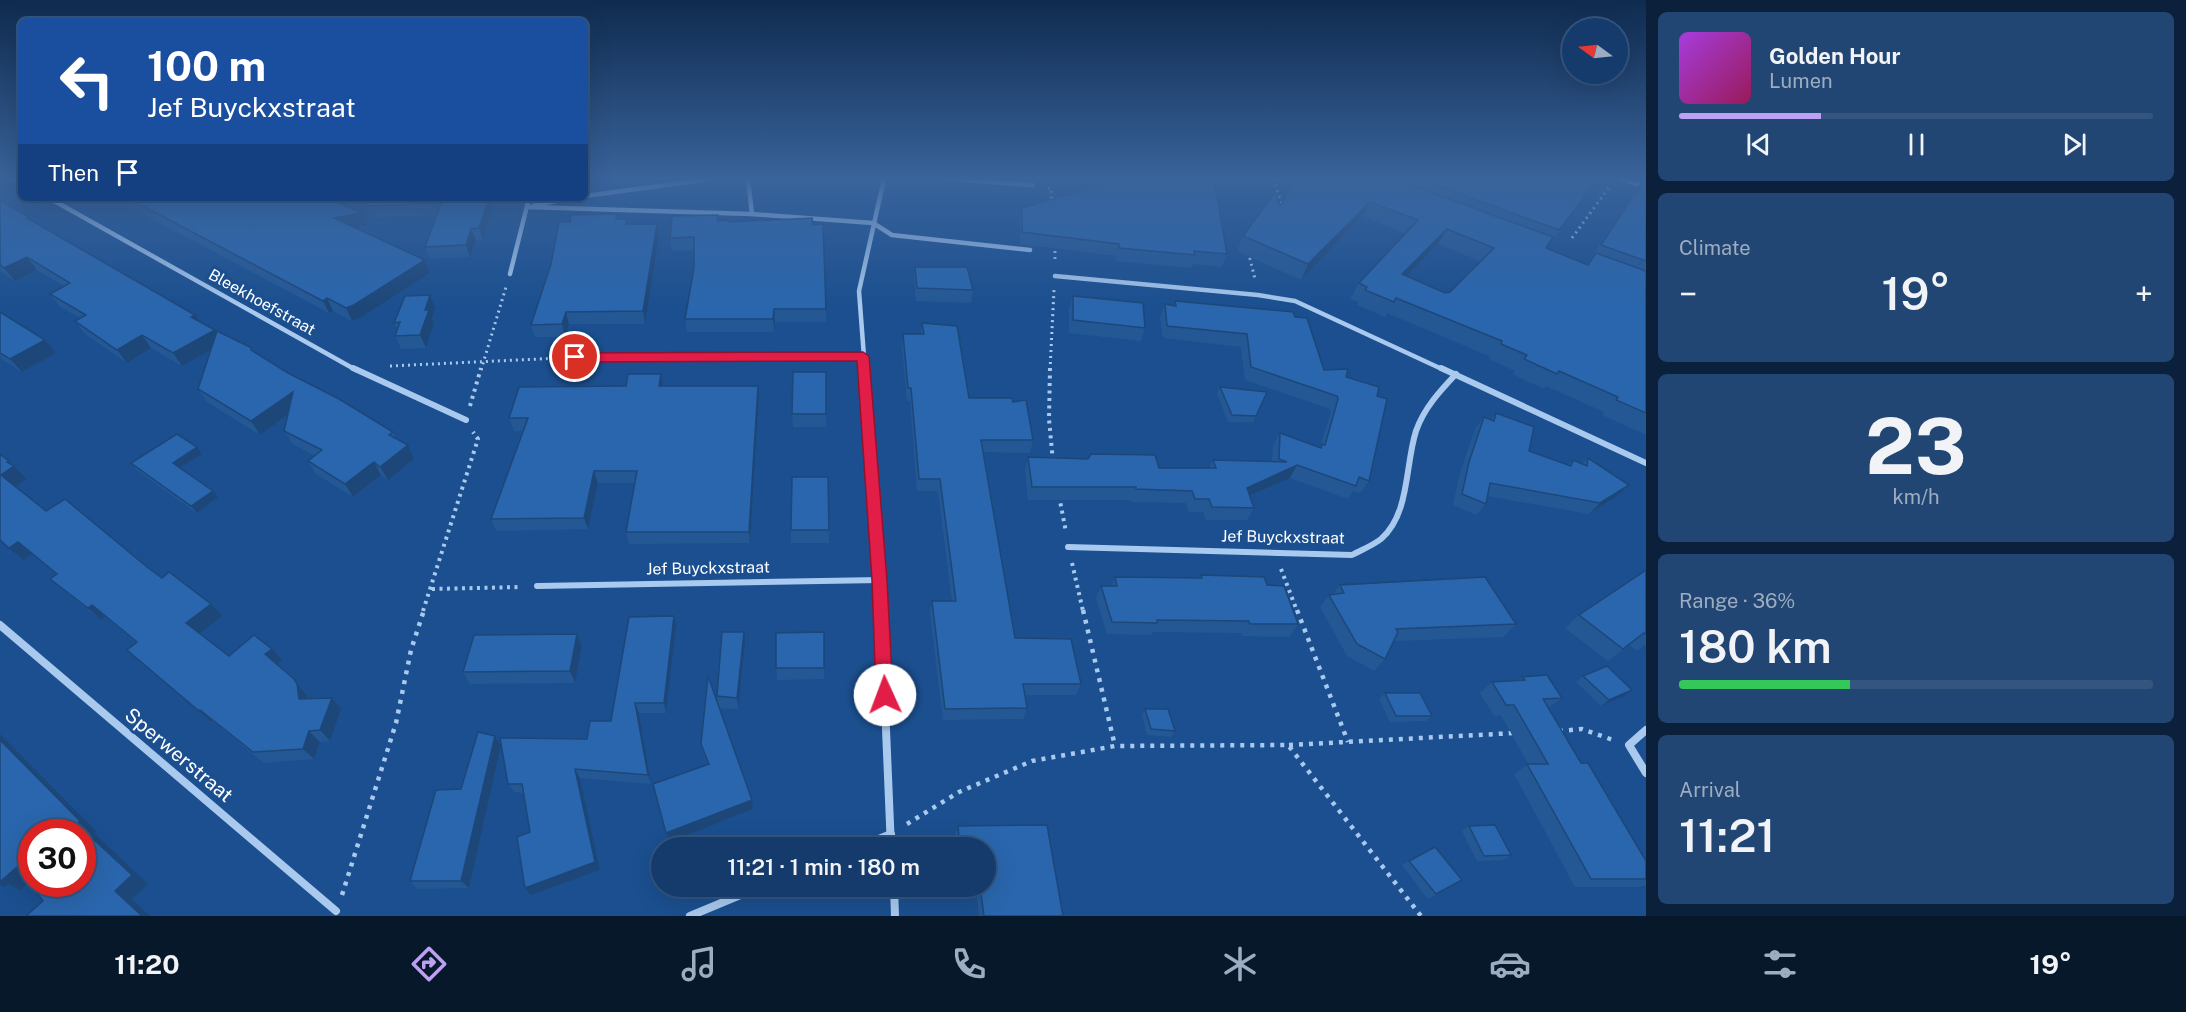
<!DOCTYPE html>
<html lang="en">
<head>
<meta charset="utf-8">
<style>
	:root { --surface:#143b6b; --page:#214673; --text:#f1f3f6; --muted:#9dadc1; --line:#33557e; --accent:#bca0f2 }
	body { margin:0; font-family:"Public Sans",sans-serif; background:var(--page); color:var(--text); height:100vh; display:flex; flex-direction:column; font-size:22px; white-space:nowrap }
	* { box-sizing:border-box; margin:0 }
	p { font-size:20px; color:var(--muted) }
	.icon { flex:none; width:33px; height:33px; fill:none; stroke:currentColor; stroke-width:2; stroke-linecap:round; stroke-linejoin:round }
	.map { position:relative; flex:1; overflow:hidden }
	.drawer { display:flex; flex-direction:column; gap:12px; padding:12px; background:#0b203b; width:540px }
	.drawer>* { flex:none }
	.top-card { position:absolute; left:18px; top:18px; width:570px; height:183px; border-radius:9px; box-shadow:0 6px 24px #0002,0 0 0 2px var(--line); background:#1a4fa0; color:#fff; overflow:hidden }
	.needle { width:39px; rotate:285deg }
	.controls { position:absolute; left:1562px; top:18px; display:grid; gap:12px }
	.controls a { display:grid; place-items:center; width:66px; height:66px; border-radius:50%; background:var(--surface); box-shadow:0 6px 24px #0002,0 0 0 2px var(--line); font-size:30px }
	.speed { position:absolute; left:18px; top:819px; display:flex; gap:12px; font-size:30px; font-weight:700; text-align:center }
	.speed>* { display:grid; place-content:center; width:78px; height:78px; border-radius:50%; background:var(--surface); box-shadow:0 6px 24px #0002,0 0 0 2px var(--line); line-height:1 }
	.speed .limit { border:9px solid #d22; background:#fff; color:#111 }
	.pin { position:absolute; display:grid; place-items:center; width:51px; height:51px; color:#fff; margin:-26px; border:3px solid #fff; border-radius:50%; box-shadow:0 2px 6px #0007 }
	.me { position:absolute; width:66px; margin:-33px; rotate:358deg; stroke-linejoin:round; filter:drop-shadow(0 0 4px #0008) }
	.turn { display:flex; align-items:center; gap:21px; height:126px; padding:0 30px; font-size:27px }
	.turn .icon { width:78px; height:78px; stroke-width:2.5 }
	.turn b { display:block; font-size:42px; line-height:51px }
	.then { display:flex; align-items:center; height:57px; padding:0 30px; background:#0003; gap:12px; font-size:22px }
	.big { font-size:45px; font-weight:600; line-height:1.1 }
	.drawer .widget { flex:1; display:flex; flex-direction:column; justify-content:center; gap:9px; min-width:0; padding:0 21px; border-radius:9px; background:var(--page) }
	.drawer .dial { align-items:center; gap:0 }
	.dial b { font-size:78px; line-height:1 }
	.song { display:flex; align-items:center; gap:18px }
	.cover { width:72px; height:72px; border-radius:9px; background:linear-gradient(135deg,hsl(280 70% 55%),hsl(330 70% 35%)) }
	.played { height:6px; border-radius:3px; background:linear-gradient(90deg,var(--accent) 30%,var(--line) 30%) }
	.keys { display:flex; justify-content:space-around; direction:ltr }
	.heat { display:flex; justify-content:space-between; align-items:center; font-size:33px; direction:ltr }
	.charge { height:9px; border-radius:4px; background:linear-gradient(90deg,#34c759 36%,var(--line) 0) }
	.trip { position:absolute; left:651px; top:837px; width:345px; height:60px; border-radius:30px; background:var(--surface); box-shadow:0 6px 24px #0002,0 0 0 2px var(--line); font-weight:600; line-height:60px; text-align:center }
	.tab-bar { display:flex; height:96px; justify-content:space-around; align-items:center; background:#08182b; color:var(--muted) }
	.tab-bar .icon { width:42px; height:42px }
	.tab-bar .on { color:var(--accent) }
	.tab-bar b { font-size:27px; color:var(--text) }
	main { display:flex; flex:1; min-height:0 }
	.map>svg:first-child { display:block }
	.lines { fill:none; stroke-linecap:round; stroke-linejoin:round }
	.path-far2 { stroke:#a9c9ee; stroke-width:3; stroke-dasharray:2 4; stroke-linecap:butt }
	.path-far1 { stroke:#a9c9ee; stroke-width:4; stroke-dasharray:3 4.5; stroke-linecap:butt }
	.path { stroke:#a9c9ee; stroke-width:4.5; stroke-dasharray:4 6; stroke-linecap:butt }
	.minor-far2 { stroke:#a9c9ee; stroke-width:4.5 }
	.minor-far1 { stroke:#a9c9ee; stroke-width:6 }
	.minor { stroke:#a9c9ee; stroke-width:8 }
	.wall { fill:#245895; fill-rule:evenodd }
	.shaded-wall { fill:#1d4779 }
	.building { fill:#2a66ad; stroke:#1d4779; stroke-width:1.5; fill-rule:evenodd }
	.route { fill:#e11d48; stroke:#92132f; stroke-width:1.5 }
	.labels { text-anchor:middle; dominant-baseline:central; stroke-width:6; stroke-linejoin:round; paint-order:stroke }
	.street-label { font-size:16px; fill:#fff; stroke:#1b4f8f }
	.near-street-label { font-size:20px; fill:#fff; stroke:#1b4f8f }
</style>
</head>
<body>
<main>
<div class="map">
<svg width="1646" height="916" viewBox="0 0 1646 916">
	<rect width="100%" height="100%" fill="#1b4f8f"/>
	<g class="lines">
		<g class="path-far2">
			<polyline points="1273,179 1283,207"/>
			<polyline points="1048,188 1051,188 1052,201"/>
			<polyline points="1572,238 1610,186"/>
			<polyline points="1055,245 1055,261"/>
			<polyline points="1255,254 1250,259 1255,279"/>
			<polyline points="390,366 560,358"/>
			<polyline points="481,370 506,287"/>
			<polyline points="1050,370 1054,290"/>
		</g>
		<g class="path-far1">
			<polyline points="1050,368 1049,419 1053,462"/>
			<polyline points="470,406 481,368"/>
			<polyline points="1059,496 1066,532"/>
			<polyline points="1072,563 1083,611"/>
			<polyline points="1281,569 1297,611"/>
			<polyline points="432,589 522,587"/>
			<polyline points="423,611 478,439 473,432"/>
		</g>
		<g class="path">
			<polyline points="1083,610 1115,746"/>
			<polyline points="1297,610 1348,742"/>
			<polyline points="1559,731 1582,729 1613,740"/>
			<polyline points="1289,745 1515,733"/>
			<polyline points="907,824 959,792 1032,761 1115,746 1288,745 1421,916"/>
			<polyline points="342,895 396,723 411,650 424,610"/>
		</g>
		<g class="minor-far2">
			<polyline points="11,179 21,182"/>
			<polyline points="748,179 752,214"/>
			<polyline points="951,179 1033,185"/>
			<polyline points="1621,179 1646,187"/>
			<polyline points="585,196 710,179"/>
			<polyline points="49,198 356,370"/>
			<polyline points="533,206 569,198"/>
			<polyline points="527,207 752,214 873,223 892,235 1030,250"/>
			<polyline points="510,274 529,198"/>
			<polyline points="1055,276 1258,295 1295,301 1444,370"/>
			<polyline points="575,357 863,356"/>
			<polyline points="865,370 859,291 884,179"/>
		</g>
		<g class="minor-far1">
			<polyline points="353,368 466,420"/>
			<polyline points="865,368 881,611"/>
			<polyline points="1441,368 1646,463"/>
			<path d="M1068,547L1352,555C1361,550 1372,546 1381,539C1410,514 1405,465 1416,431C1424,408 1440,391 1456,374"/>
			<polyline points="537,586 880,580"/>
		</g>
		<g class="minor">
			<polyline points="881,610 891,848"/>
			<polyline points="0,625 336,911"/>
			<polyline points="1646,730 1629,745 1646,773"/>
			<polyline points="857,848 891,834"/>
			<polyline points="894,886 895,916"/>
			<polyline points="690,916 762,886"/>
		</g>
	</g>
	<g class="wall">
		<path d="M1296,179H1598L1546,248L1587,264L1643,179H1646V435L1602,415L1604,412L1546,386L1544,389L1512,374L1515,371L1489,359L1491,357L1387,313L1385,317L1357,305L1358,302L1350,299L1359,283L1406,234L1362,216L1301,280L1237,251L1243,236L1280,206ZM1438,244L1480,261L1450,292L1445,293L1406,276Z"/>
		<polygon points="113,198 327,198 362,213 367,225 355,228 430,273 360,318 352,321 333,311 329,313"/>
		<polygon points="360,198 496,198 483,240 476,241 470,257 430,259 425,247 437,215 372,218"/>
		<polygon points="0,200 29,217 32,221 200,322 215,330 217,332 252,348 254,351 288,373 393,432 396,439 408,445 414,459 388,480 381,475 353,497 316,474 308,461 315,456 293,444 284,431 288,415 260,435 207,402 198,389 211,350 182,366 151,348 127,363 85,334 75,321 80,318 60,307 50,294 64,286 37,270 15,281 0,271"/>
		<polygon points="1022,208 1227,254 1222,267 1192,264 1191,268 1116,261 1115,256 1020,244 1020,220"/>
		<polygon points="718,215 718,221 728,222 826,309 826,322 775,322 774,332 687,332 685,319 694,268 694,250 672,251 670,238"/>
		<polygon points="618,219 628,224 657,224 659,236 645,324 569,324 565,337 535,337 531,325"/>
		<polygon points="915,267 973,290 971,303 916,301 914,280"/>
		<polygon points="1073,296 1145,328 1141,341 1069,333 1069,309"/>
		<polygon points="1175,301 1295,317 1324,370 1346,377 1377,396 1369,481 1360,493 1353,491 1348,499 1290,478 1250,496 1254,508 1247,520 1206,520 1203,512 1189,512 1186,503 1131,502 1131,500 1028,500 1025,470 1028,457 1159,468 1209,468 1213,460 1272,461 1273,445 1280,433 1320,447 1331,412 1330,409 1245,380 1241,347 1163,338 1160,317 1165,304 1173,305"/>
		<polygon points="435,308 432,318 434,323 426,348 401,349 395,336 398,330 394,323"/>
		<polygon points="0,312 45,340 56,353 22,372 0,358"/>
		<polygon points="922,323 969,398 1013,402 1033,440 1030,453 984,452 1015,638 1081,684 1076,695 1024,695 1027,708 1023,719 943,720 930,613 932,601 952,601 938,491 917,491 910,401 907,401 902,347 903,334 921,334"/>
		<polygon points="826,372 826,427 793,427 792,414"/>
		<polygon points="663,386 759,398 750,543 629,544 626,532 635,483 598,483 588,529 496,531 491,519 524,431 514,431 509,418"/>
		<polygon points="1220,387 1256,416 1253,422 1228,422 1217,393"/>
		<polygon points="1496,413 1529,451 1568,465 1573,460 1582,464 1588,458 1629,485 1617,496 1589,514 1487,496 1486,504 1476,515 1453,505 1460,473 1475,429 1484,417 1491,420"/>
		<polygon points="197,447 202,454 180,468 218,497 197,513 137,470 131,463"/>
		<polygon points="0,454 9,461 27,479 16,487 46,511 147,567 222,616 200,633 229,656 282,660 277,665 294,679 304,690 307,695 308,699 341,709 330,741 320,742 314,759 264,763 212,721 211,722 127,650 136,643 105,617 101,620 64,591 50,579 57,575 32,554 23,560 1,541 0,542"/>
		<polygon points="828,477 829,543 791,543 791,530"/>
		<polygon points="1646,570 1646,644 1637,651 1629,645 1608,661 1565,628 1579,615"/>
		<polygon points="1201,575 1267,585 1298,624 1289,637 1242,636 1241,633 1153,632 1151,635 1107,634 1096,598 1101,586 1112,586 1115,577 1199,578"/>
		<polygon points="1340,585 1516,624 1503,637 1394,641 1385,659 1374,671 1347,656 1320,607 1329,595 1333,594"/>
		<polygon points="676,627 666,713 639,713 651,784 580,778 600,870 531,895 530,832 523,793 514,792 508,784 587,739 611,721"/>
		<polygon points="824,632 824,679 777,680 776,668"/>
		<polygon points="577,634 582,646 575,683 470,684 463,672"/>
		<polygon points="745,644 738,709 719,708 717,696"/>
		<polygon points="1583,676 1624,696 1601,706 1576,682"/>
		<polygon points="1522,677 1562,698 1548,708 1581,763 1646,861 1646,885 1640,887 1575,887 1514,774 1528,764 1501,715 1494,716 1480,693 1492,682 1517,681"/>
		<polygon points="1385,693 1432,716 1426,721 1390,722 1379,699"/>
		<polygon points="1145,709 1175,731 1171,737 1147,735 1142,715"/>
		<polygon points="495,736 501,746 469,888 418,889 410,881 461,789"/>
		<polygon points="701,744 753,809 670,842 666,833 708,765 704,755"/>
		<polygon points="1047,825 1063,916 979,916 976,888 960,888 960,886 986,886 986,848 956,848 955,836 958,826"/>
		<polygon points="1469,826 1511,855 1503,860 1477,861 1462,831"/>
		<polygon points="1409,861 1455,885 1428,899 1402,865"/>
	</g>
	<g class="shaded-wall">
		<polygon points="489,198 496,198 483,240 479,228"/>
		<polygon points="1370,202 1362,216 1301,280 1308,264"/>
		<polygon points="362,213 367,225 340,230 334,218"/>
		<polygon points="657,224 659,236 645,324 643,311"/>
		<polygon points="471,229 476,241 470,257 466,245"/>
		<polygon points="1447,229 1438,244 1393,290 1402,274"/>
		<polygon points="27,257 37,270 15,281 4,268"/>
		<polygon points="425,260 430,273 360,318 352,321 346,308"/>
		<polygon points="430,295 435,308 432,318 434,323 426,348 420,335 425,310"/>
		<polygon points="327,298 333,311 329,313 323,301"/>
		<polygon points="774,309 775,322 774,332 773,319"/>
		<polygon points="566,312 569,324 565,337 562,324"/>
		<polygon points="195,315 204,328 191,317"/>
		<polygon points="215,330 224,343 182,366 173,353"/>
		<polygon points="142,335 151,348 127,363 117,350"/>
		<polygon points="45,340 56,353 22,372 10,359"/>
		<polygon points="661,374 663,386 659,386"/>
		<polygon points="758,386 759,398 750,543 749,532"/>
		<polygon points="293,392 301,405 260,435 251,421"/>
		<polygon points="408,445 414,459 388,480 380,467"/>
		<polygon points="197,447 202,454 178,469 173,463"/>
		<polygon points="9,461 27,479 14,488 1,475 7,462"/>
		<polygon points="374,462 381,475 353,497 345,484"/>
		<polygon points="1297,465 1290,478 1240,500 1247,488"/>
		<polygon points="594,471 598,483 588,529 584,518"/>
		<polygon points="1629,485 1617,496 1589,514 1600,503"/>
		<polygon points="213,491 218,497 197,513 191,506"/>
		<polygon points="18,542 32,554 23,560 9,548"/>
		<polygon points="211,604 222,616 198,635 186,623"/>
		<polygon points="92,605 105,617 101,620 88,608"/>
		<polygon points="674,616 676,627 666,713 664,703"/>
		<polygon points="744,632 745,644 738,709 737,698"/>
		<polygon points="577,634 582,646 575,683 570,671"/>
		<polygon points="272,649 282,660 276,666 265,654"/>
		<polygon points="294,679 307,695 309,710 299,699"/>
		<polygon points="1632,690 1624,696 1601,706 1609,700"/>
		<polygon points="332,698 341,709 330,741 320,730"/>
		<polygon points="635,703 639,713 651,784 648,775"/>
		<polygon points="200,710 212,721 211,722 199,711"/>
		<polygon points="309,731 320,742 314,759 303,749"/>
		<polygon points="0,734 96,831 94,833 148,884 132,899 150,916 142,916 115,891 77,824 0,740"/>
		<polygon points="495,736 501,746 469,888 461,881"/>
		<polygon points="575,769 580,778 600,870 531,895 525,888"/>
		<polygon points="752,800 753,809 670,842 666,833"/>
		<polygon points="17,867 32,880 20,890 8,884 5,887 0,885 0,875"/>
	</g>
	<g class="building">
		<polygon points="1121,179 1214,179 1227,254 1194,251 1195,255 1119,248 1119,244 1022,232 1022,208"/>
		<path d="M1296,179H1398L1418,188L1553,237L1546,248L1588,265L1596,253L1646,271V413L1616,400L1618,397L1559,371L1557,374L1524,359L1527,355L1501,344L1502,341L1396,298L1394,302L1365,290L1367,287L1359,283L1418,220L1370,202L1308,264L1243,236L1275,192L1280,206ZM1447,229L1494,248L1450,292L1445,293L1402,274Z"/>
		<polygon points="1419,179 1598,179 1559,230"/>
		<polygon points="1644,179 1646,179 1646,261 1601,245"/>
		<polygon points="128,198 327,198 362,213 334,218 425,260 354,305 346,308 327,298 323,301"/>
		<polygon points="362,198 489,198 479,228 471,229 466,245 425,247 441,203 367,206"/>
		<polygon points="0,200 29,217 27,218 195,315 191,317 215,330 173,353 142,335 117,350 75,321 86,315 50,294 70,283 27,257 4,268 0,265"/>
		<polygon points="617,214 616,219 627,219 626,224 657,224 643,311 566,312 562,324 531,325 551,264 559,222 570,222 571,215"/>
		<polygon points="718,215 717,221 728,220 728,222 812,218 813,225 823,224 826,309 774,309 773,319 685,319 694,268 694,237 670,238 672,216"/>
		<polygon points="915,267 967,267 973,290 917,288"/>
		<polygon points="430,295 425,310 429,310 420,335 395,336 400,322 394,323 405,296"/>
		<polygon points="1073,296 1143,303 1145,328 1073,320"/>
		<polygon points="1175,301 1293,312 1295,317 1307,318 1324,370 1348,369 1346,377 1379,387 1377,396 1387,399 1369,481 1359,477 1356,486 1297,465 1247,488 1254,508 1212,507 1209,499 1195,499 1192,491 1136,489 1136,487 1032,487 1028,457 1088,459 1091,454 1155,455 1159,468 1216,468 1213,460 1287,462 1279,459 1280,433 1321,448 1322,444 1325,445 1338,399 1337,396 1251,367 1247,334 1167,326 1165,304 1176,306"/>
		<polygon points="0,312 45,340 10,359 0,353"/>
		<polygon points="922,323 957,326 969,398 1012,398 1013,402 1026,400 1033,440 981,440 1015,638 1071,639 1081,684 1023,684 1027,708 945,709 932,601 956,601 940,479 919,479 911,388 908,388 903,334 924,334"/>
		<polygon points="217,331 252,348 251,350 288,373 339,399 393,432 389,435 408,445 380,467 374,462 345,484 308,461 322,450 284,431 293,392 251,421 198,389"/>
		<polygon points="793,372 826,372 826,414 792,414"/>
		<polygon points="628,374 661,374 659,386 758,386 749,532 626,532 637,471 594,471 584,518 491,519 528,418 509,418 519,387 626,386"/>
		<polygon points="1220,387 1267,392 1256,416 1232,415"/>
		<polygon points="1496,413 1534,427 1529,451 1571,466 1573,460 1587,466 1588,458 1629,485 1600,503 1490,483 1486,504 1462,494 1469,462 1484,417 1494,421"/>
		<polygon points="177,434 197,447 173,463 213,491 191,506 131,463"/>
		<polygon points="0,454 9,461 7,462 14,466 1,475 46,511 65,499 147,567 162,578 169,572 211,604 186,623 229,656 254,635 272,649 265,654 294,679 297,684 299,699 332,698 320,730 309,731 303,749 253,752 200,710 199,711 127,650 137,642 92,605 88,608 50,579 57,574 18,542 9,548 0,540"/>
		<polygon points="792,477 828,477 829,530 791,530"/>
		<polygon points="1646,570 1646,634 1644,633 1623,649 1579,615"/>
		<polygon points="1201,575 1264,577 1267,585 1284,586 1298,624 1250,624 1249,621 1157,620 1157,623 1112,622 1101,586 1117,586 1115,577 1202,578"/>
		<polygon points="1485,577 1516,624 1396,629 1398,632 1385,659 1357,644 1329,595 1344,593 1340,585"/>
		<polygon points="674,616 664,703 635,703 648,775 575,769 595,862 525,888 517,837 530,832 522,784 508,784 500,738 587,739 590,721 611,721 629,617"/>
		<polygon points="722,632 744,632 737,698 717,696"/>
		<polygon points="824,632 824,668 776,668 776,633"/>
		<polygon points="577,634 570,671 463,672 474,635"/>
		<polygon points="1607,666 1632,690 1609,700 1583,676"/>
		<polygon points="1547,675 1562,698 1543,699 1581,763 1588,763 1646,861 1646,879 1591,879 1527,764 1548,764 1514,705 1506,705 1492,682 1525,680 1522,677"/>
		<polygon points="708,676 752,800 666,833 653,784 709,764 701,744"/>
		<polygon points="1385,693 1420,693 1432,716 1396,716"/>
		<polygon points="1145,709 1168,709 1175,731 1151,729"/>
		<polygon points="478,732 495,736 461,881 410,881 436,790 461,789"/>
		<path d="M0,740L80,821L77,824L132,875L115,891L142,916H26L43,901L17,867L1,881L0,879ZM32,832H82V884H32Z"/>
		<polygon points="1047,825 1063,916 984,916 980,886 986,886 986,848 960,848 958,826"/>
		<polygon points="1495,825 1511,855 1484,856 1469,826"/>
		<polygon points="1435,847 1462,880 1436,894 1409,861"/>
	</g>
	<linearGradient id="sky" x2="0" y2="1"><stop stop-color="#0f2b4f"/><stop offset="0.58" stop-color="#39639b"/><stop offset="1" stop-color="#39639b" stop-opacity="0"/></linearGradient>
	<rect width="1646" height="307" fill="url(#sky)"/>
	<polygon class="route" points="863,352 869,356 887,580 893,695 891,701 885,703 879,701 876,695 872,580 857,361 575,362 569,357 575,353"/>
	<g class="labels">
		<g class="street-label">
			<text transform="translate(262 302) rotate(29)">Bleekhoefstraat</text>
			<text transform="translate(1283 537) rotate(1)">Jef Buyckxstraat</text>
			<text transform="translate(708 568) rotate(-1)">Jef Buyckxstraat</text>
		</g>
		<g class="near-street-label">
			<text transform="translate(179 755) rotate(40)">Sperwerstraat</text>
		</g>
	</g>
</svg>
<div class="controls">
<a><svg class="needle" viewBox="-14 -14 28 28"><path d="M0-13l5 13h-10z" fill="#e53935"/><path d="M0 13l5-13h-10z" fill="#9dadc1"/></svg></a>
</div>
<div class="speed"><div class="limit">30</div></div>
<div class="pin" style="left:575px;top:357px;background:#d93025"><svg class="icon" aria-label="arrive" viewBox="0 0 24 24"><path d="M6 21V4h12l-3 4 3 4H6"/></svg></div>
<svg class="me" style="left:885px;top:695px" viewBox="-20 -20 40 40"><circle r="19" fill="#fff"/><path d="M0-13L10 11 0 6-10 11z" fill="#e11d48"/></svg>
<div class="trip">11:21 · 1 min · 180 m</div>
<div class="top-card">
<div class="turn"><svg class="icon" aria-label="left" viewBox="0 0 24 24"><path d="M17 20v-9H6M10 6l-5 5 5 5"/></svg><div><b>100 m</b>Jef Buyckxstraat</div></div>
<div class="then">Then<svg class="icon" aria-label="arrive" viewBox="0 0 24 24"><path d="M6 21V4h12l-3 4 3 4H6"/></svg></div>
</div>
</div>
<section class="drawer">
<div class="widget">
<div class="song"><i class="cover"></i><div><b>Golden Hour</b><p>Lumen</p></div></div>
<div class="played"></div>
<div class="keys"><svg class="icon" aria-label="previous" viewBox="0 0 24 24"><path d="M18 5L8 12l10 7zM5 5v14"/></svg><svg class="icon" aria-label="pause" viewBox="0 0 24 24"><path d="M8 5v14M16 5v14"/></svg><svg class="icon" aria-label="next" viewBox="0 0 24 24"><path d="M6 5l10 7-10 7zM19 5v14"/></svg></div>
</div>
<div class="widget"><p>Climate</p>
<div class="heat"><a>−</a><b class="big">19°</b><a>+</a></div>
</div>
<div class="widget dial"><b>23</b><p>km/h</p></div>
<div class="widget"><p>Range · 36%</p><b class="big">180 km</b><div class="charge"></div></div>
<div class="widget"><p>Arrival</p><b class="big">11:21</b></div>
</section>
</main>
<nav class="tab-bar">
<b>11:20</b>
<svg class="icon on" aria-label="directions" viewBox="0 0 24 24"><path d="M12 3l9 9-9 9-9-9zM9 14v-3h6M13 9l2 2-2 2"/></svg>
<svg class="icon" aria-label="music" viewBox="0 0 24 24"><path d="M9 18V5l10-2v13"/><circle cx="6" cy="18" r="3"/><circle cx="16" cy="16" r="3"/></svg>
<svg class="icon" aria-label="phone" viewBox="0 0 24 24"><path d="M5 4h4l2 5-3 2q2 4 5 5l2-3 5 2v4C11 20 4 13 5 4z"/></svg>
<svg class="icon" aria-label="climate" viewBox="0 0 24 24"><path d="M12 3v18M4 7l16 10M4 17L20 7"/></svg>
<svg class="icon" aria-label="car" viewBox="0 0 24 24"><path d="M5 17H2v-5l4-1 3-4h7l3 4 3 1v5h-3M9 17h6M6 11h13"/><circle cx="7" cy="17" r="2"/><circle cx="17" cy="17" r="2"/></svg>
<svg class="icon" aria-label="filters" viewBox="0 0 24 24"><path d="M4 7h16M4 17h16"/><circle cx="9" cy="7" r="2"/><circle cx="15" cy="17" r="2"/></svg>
<b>19°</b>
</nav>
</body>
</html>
